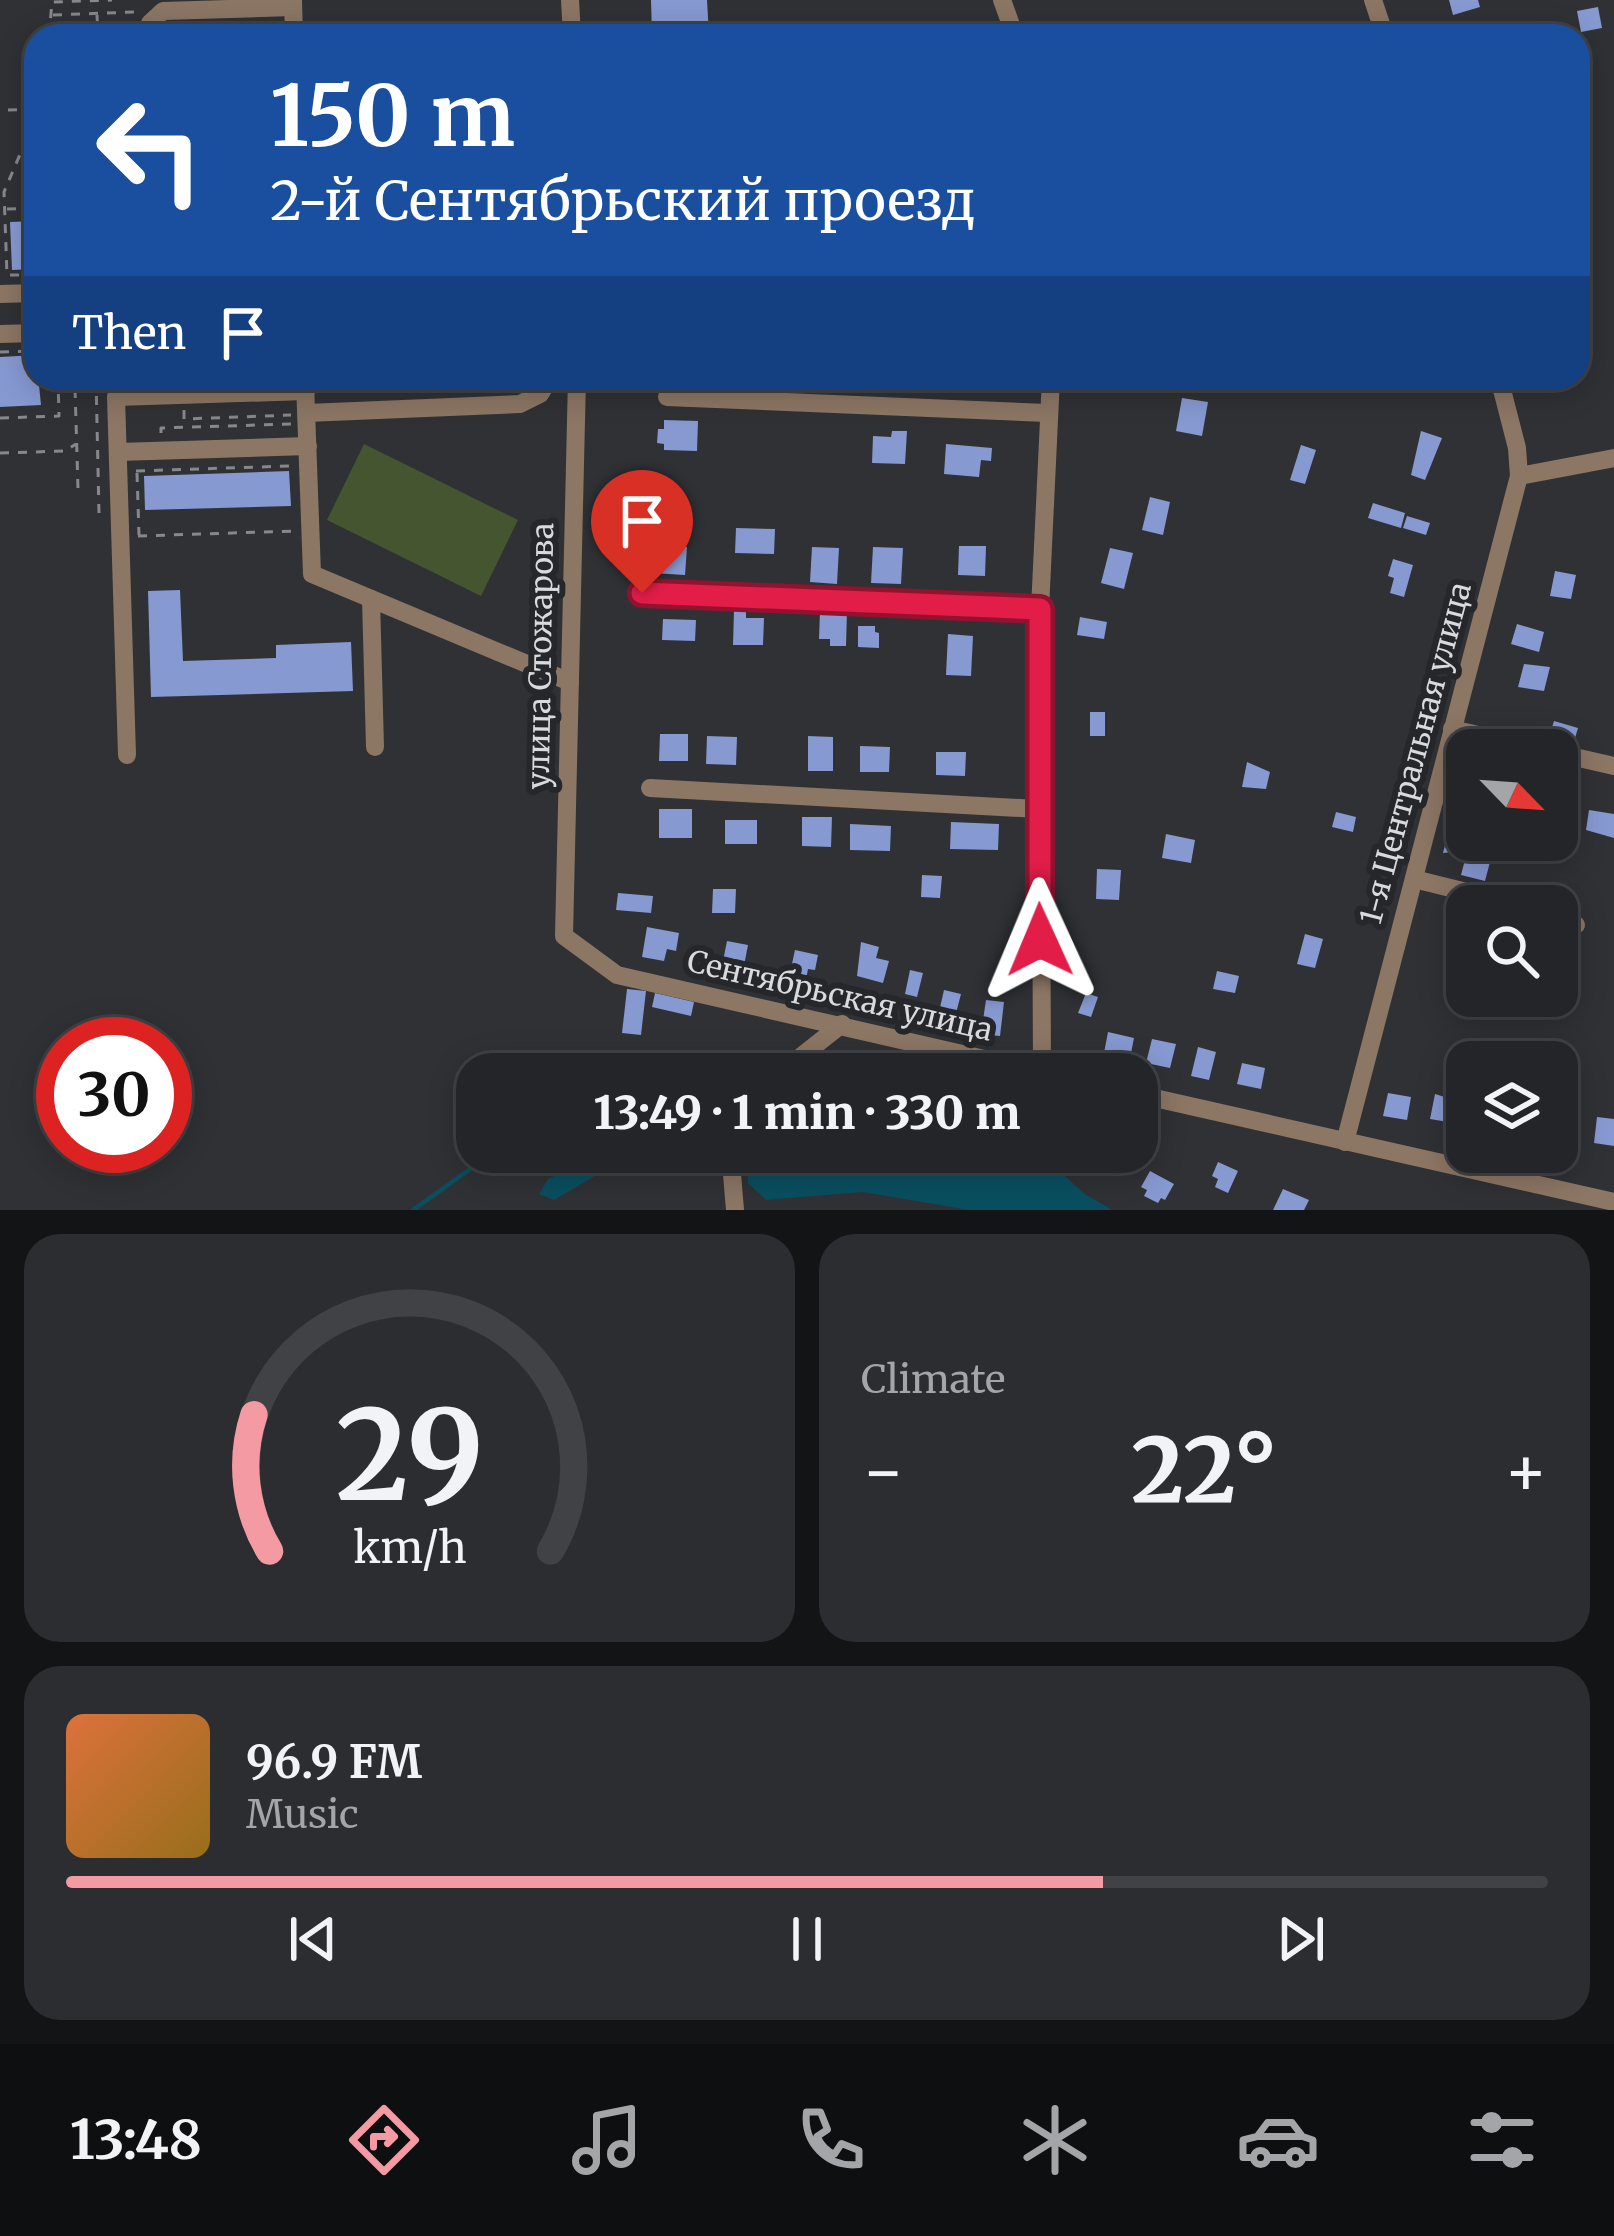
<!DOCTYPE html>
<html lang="en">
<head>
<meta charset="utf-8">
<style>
	:root { --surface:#232528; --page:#2b2d30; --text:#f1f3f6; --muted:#a3a5a8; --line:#404245; --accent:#f49aa2 }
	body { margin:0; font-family:Merriweather,serif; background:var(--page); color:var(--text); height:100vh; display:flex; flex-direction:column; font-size:45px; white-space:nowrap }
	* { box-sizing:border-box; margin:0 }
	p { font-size:39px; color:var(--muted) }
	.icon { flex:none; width:66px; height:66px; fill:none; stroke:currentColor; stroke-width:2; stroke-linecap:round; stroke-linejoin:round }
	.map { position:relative; height:1210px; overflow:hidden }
	.drawer { display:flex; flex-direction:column; gap:24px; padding:24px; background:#131416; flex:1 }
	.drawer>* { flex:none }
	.banner { position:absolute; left:24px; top:24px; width:1566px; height:366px; border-radius:36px; box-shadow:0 6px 30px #0003,0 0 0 3px var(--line); background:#1a4fa0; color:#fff; overflow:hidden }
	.needle { width:78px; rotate:115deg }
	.tools { position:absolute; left:1446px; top:729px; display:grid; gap:24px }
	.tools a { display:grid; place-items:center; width:132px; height:132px; border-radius:24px; background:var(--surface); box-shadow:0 6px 30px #0003,0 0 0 3px var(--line); font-size:60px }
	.speed { position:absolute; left:36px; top:1017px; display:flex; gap:24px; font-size:60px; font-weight:700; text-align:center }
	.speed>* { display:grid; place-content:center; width:156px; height:156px; border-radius:50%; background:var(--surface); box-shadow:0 6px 30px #0003,0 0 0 3px var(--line); line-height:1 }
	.speed .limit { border:18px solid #d22; background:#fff; color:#111 }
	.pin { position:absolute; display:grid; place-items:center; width:102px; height:102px; color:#fff; margin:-123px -51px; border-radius:50% 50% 50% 0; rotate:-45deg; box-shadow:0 0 12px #0007 }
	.pin .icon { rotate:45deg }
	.me { position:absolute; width:132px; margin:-66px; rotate:359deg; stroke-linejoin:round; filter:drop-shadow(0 0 9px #0008) }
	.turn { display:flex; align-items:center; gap:42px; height:252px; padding:0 48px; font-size:54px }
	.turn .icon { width:156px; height:156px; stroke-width:2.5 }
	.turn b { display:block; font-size:84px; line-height:102px }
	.then { display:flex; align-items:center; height:114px; padding:0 48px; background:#0003; gap:24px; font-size:45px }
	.big { font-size:90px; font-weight:800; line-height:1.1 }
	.drawer .tile { flex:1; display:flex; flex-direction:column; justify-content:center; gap:18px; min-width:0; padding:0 42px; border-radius:36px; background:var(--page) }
	.drawer .dial { align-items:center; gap:0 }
	.dial svg { height:312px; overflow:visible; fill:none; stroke:var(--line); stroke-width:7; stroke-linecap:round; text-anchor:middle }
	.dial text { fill:var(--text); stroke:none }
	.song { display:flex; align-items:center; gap:36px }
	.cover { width:144px; height:144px; border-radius:18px; background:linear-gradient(135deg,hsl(20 70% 55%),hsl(40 70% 35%)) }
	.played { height:12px; border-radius:6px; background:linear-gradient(90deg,var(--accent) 70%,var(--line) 70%) }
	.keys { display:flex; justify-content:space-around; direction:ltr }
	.heat { display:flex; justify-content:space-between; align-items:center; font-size:66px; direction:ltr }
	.drawer .tiles { flex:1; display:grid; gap:24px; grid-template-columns:1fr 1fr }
	.tile:last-child { grid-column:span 2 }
	.trip { position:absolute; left:456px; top:1053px; width:702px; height:120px; border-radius:36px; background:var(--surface); box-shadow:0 6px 30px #0003,0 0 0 3px var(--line); font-weight:800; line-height:120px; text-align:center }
	.dock { display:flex; height:192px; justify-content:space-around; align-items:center; background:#0e0f10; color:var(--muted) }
	.dock .icon { width:84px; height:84px }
	.dock .current { color:var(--accent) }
	.dock b { font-size:54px; color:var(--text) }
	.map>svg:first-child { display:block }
	.green { fill:#445530 }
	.water { fill:#094f60 }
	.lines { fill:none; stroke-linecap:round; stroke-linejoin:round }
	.stream { stroke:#094f60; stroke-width:4.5 }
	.building { fill:#8699d1 }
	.path { stroke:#86888b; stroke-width:3; stroke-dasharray:9 9; stroke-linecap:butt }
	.minor { stroke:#8c7664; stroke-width:18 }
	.route-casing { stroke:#92132f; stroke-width:30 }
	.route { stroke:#e11d48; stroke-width:21 }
	.labels { text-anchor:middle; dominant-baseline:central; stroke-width:12; stroke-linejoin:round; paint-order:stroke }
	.street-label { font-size:30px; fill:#d9dadd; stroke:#26272b }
</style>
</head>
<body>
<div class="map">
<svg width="1614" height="1210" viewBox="0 0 1614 1210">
	<rect width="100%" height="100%" fill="#2f3135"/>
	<polygon class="green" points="364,444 518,520 481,596 327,520"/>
	<g class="water">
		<polygon points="833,1057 887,1062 932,1074 797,1074"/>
		<polygon points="563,1152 623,1152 621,1161 554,1200 539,1194 548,1179 568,1169 570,1156"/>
		<polygon points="748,1152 1038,1152 1085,1194 1112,1210 969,1210 863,1192 766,1200 748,1183"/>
	</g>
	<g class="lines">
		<g class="stream">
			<polyline points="606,1074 615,1067 631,1074"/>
			<polyline points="413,1210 494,1152"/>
		</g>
	</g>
	<g class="building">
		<polygon points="651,0 707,0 709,36 652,36"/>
		<polygon points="1449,0 1478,0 1480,7 1453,15"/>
		<polygon points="1598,7 1602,28 1581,32 1577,11"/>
		<polygon points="36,221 36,269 12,270 10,222"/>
		<polygon points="36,355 41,405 0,407 0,357"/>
		<polygon points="1182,398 1208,402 1202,436 1176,431"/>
		<polygon points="664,420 698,421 697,451 664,450 664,444 657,443 658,429 664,429"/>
		<polygon points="892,431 907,431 905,464 872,463 873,436 891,437"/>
		<polygon points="1421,431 1442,438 1425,480 1411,475"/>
		<polygon points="946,444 992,448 991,461 981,460 979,477 944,474"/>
		<polygon points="1301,445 1316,450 1305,484 1290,480"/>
		<polygon points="289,471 291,506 145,510 144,476"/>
		<polygon points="1150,497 1170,502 1163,535 1142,530"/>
		<polygon points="1373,503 1405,513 1401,528 1368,518"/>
		<polygon points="1407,516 1430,523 1426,535 1403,528"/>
		<polygon points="736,528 775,529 774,554 735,553"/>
		<polygon points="665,535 679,536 678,547 687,547 685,575 653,573 655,545 665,546"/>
		<polygon points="959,546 986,546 985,576 958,575"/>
		<polygon points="812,547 839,548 837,584 810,582"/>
		<polygon points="873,547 903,548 901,584 871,583"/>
		<polygon points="1110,548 1133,553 1124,589 1101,583"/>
		<polygon points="1393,559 1413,565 1404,597 1390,593 1394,578 1388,576"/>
		<polygon points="1555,571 1576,575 1571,599 1550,596"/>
		<polygon points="180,590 183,661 276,658 276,645 351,642 353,691 151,697 148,591"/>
		<polygon points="734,610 746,610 746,618 764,618 763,645 733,645"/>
		<polygon points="820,611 847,611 846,646 830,646 830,639 819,639"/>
		<polygon points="1080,617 1107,622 1104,639 1077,635"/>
		<polygon points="663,619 696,620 695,641 662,640"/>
		<polygon points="1517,624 1544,632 1539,652 1511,644"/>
		<polygon points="858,626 875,626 875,632 879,633 879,648 858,647"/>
		<polygon points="948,634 973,636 971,676 946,675"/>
		<polygon points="1524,664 1550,667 1544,691 1518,687"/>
		<rect x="1090" y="712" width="15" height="24"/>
		<polygon points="1554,721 1578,728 1573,745 1549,737"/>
		<polygon points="660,734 688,734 688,761 659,761"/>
		<polygon points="707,736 737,737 736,765 706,764"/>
		<polygon points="808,736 833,737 833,771 808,771"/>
		<polygon points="860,746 890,747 889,772 860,772"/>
		<polygon points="936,752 966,752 965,776 936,775"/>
		<polygon points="1247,762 1270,772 1266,789 1242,787"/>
		<rect x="659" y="809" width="33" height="29"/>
		<polygon points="1589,810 1614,814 1614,838 1586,830"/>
		<polygon points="1336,812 1356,817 1353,832 1332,827"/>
		<polygon points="802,817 832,817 831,847 802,846"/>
		<rect x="725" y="820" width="32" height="24"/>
		<polygon points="951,822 999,824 998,850 950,849"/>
		<polygon points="850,824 891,826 890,851 850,850"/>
		<polygon points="1450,826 1467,831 1467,838 1462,851 1443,853"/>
		<polygon points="1166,834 1195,840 1191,863 1162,858"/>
		<polygon points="1466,856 1490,862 1485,881 1461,875"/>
		<polygon points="1097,869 1121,870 1119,900 1096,899"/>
		<polygon points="922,875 942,876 940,898 921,897"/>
		<polygon points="713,889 736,889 735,913 712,913"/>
		<polygon points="618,893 653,896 651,913 616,910"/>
		<polygon points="647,927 679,933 676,951 667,949 664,961 642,957"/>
		<polygon points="1305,934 1323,939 1315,968 1297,964"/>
		<polygon points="727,941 748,945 742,976 721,971"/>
		<polygon points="861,942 879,947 876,958 889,961 883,983 857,976"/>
		<polygon points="795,950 818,955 815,970 808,969 804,990 787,987"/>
		<polygon points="1557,965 1573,968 1569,990 1557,988"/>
		<polygon points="910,970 923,973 917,997 905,994"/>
		<polygon points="1217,971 1239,976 1235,993 1213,989"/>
		<polygon points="627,989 646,991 641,1035 622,1033"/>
		<polygon points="944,990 961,994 955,1017 939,1012"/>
		<polygon points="655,993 694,1002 691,1016 652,1007"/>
		<polygon points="1086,993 1098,997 1091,1017 1078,1013"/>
		<polygon points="986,1000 1004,1002 1000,1036 981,1034"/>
		<polygon points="1108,1032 1134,1038 1130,1058 1104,1053"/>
		<polygon points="1152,1039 1176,1044 1170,1068 1146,1063"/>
		<polygon points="1198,1047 1216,1052 1209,1080 1191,1076"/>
		<polygon points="1242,1063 1265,1068 1261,1089 1237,1084"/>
		<polygon points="1388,1093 1411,1097 1407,1120 1383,1116"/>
		<polygon points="1435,1094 1464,1103 1460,1124 1430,1119"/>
		<polygon points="1597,1117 1614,1119 1614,1146 1594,1143"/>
		<polygon points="1557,1118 1581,1121 1577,1145 1557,1142"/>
		<polygon points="1218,1162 1238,1171 1228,1193 1215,1187 1218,1179 1212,1176"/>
		<polygon points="1150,1171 1174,1184 1165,1200 1161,1198 1158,1203 1144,1196 1147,1190 1141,1187"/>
		<polygon points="1283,1189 1309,1200 1304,1210 1273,1210"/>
	</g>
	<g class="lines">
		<g class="path">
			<polyline points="53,15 135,12"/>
			<polyline points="97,15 98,36"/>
			<polyline points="53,23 53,36"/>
			<polyline points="170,26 171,36"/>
			<polyline points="168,33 279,29"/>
			<polyline points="49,36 52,2 112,0"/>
			<polyline points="36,104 27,138 4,192 7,275 36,275"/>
			<polyline points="8,110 33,109"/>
			<polyline points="7,209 36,208"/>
			<polyline points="0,352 36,351"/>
			<polyline points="96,378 99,514"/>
			<polyline points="58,389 75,388 78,489"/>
			<polyline points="184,410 184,419 291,415"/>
			<polyline points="0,418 59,416 58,378"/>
			<polyline points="161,433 161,428 291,424"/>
			<polyline points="0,453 65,451 76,444"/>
			<polyline points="136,471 289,466"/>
			<polyline points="137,473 139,535"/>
			<polyline points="138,536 296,531"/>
		</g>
		<g class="minor">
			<polyline points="293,0 294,36"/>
			<polyline points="570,0 572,36"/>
			<polyline points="1002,0 1015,36"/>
			<polyline points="1373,0 1385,36"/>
			<polyline points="149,36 150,23 163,11 293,7"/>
			<polyline points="0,294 36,293"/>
			<polyline points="0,334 36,333"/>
			<polyline points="577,378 564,936 617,975 1050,1074"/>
			<polyline points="305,383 312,574 570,682"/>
			<polyline points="667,397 1047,413"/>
			<polyline points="307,413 520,404 540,394 550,378"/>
			<polyline points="118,452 308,446"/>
			<polyline points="1519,476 1614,458"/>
			<polyline points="642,593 1040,609"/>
			<polyline points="371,599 375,747"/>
			<polyline points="1452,729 1543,750"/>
			<polyline points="1557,753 1614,766"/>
			<polyline points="127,755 116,397 306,391"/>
			<polyline points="650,788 1038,809"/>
			<polyline points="1414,879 1495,899 1500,906"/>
			<polyline points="1557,920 1576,925"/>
			<polyline points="1042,1072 1040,609 1051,378"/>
			<polyline points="779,1074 842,1024"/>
			<polyline points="1137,1094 1614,1202"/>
			<polyline points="1345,1142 1519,476 1517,448 1499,378"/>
			<polyline points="735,1210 732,1174 738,1152"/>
		</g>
	</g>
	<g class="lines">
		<g class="route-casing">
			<polyline id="route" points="642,593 1040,609 1040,940"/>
		</g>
		<use href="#route" class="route"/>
	</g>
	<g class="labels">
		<g class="street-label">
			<text transform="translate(540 656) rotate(-89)">улица Стожарова</text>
			<text transform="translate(1415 753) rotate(-75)">1-я Центральная улица</text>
			<text transform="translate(840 995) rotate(13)">Сентябрьская улица</text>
		</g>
	</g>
</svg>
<div class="tools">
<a><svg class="needle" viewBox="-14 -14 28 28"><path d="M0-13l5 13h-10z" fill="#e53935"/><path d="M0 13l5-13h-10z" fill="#a3a5a8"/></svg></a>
<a><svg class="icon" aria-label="search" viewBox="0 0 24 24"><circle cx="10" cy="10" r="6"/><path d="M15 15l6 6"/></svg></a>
<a><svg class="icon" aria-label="layers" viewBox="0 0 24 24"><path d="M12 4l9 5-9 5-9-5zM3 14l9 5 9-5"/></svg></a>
</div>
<div class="speed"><div class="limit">30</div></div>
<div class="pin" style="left:642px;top:593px;background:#d93025"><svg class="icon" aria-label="arrive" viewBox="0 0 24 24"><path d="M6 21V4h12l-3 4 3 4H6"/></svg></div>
<svg class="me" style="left:1040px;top:940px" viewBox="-20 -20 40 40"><path d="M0-17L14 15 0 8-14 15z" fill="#e11d48" stroke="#fff" stroke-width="4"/></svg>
<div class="trip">13:49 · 1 min · 330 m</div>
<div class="banner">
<div class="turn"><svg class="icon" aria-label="left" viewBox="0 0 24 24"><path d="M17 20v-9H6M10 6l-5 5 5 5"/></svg><div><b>150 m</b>2-й Сентябрьский проезд</div></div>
<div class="then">Then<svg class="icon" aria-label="arrive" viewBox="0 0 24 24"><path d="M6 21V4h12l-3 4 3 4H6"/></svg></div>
</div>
</div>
<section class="drawer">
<div class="tiles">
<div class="tile dial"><svg viewBox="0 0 100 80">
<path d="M14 69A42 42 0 1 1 86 69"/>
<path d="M14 69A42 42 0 0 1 10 34" stroke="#f49aa2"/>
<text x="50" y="56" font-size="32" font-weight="700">29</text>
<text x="50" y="72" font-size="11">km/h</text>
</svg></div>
<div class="tile"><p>Climate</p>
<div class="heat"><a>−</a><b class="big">22°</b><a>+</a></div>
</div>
<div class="tile">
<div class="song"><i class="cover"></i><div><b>96.9 FM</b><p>Music</p></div></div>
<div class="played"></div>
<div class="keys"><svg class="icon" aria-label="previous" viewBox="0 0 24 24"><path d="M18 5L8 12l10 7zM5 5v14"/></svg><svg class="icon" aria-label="pause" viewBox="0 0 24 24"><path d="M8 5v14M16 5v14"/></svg><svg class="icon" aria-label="next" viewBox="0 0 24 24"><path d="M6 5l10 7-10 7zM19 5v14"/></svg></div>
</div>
</div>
</section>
<nav class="dock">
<b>13:48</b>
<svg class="icon current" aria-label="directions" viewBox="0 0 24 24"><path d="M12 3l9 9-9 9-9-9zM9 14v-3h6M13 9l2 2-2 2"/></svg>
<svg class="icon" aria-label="music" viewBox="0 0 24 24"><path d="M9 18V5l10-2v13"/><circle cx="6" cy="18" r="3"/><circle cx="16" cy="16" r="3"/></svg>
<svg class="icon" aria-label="phone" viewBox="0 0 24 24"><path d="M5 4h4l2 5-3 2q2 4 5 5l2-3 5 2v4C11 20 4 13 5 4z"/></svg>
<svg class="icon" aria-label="climate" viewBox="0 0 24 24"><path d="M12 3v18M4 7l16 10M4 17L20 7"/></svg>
<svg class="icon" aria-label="car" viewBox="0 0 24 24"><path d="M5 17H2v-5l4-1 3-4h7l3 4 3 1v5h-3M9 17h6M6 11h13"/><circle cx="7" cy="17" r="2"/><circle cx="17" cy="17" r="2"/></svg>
<svg class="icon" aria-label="filters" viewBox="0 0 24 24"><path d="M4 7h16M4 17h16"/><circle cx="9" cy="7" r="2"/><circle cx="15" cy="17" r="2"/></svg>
</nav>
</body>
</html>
